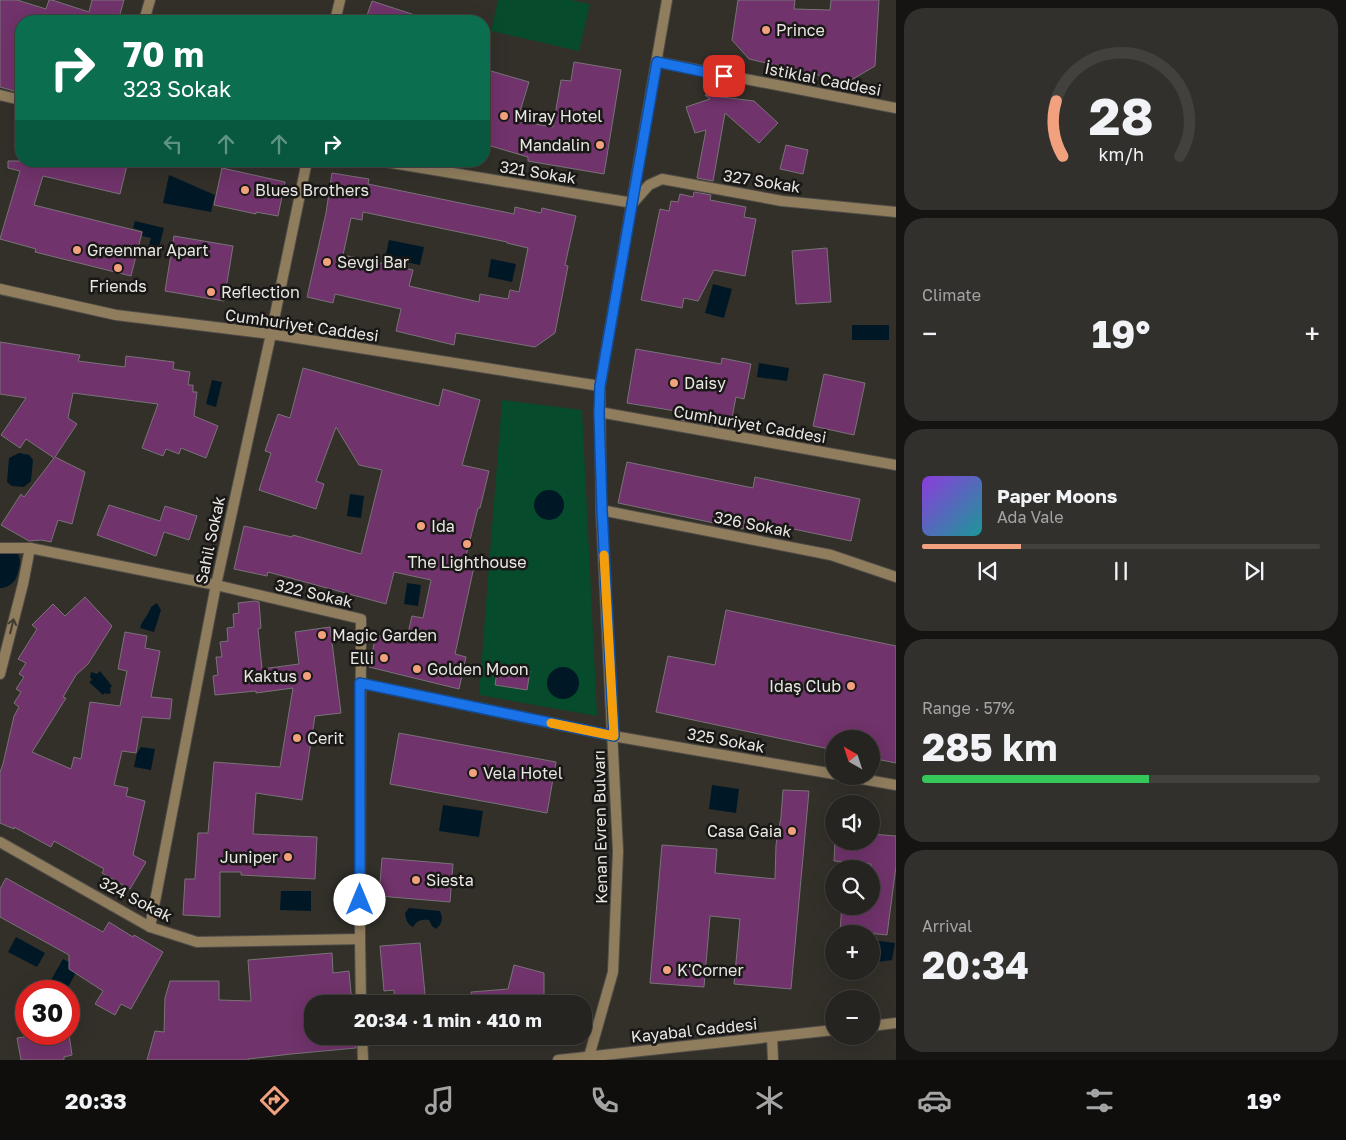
<!DOCTYPE html>
<html lang="en">
<head>
<meta charset="utf-8">
<style>
	:root { --surface:#262420; --page:#32302d; --text:#f1f3f6; --muted:#a4a4a5; --line:#42413e; --accent:#f1a17d }
	body { margin:0; font-family:"Golos Text",sans-serif; background:var(--page); color:var(--text); height:100vh; display:flex; flex-direction:column; font-size:19px; white-space:nowrap }
	* { box-sizing:border-box; margin:0 }
	p { font-size:16px; color:var(--muted) }
	.icon { flex:none; width:28px; height:28px; fill:none; stroke:currentColor; stroke-width:2; stroke-linecap:round; stroke-linejoin:round }
	.map { position:relative; flex:1; overflow:hidden }
	.side { display:flex; flex-direction:column; gap:8px; padding:8px; background:#151412; width:450px }
	.side>* { flex:none }
	.hud { position:absolute; left:15px; top:15px; width:475px; height:152px; border-radius:20px; box-shadow:0 5px 20px #0002,0 0 0 1px var(--line); background:#0b6e4f; color:#fff; overflow:hidden }
	.needle { width:32px; rotate:321deg }
	.fabs { position:absolute; left:825px; top:730px; display:grid; gap:10px }
	.fabs a { display:grid; place-items:center; width:55px; height:55px; border-radius:50%; background:var(--surface); box-shadow:0 5px 20px #0002,0 0 0 1px var(--line); font-size:25px }
	.speed { position:absolute; left:15px; top:980px; display:flex; gap:10px; font-size:25px; font-weight:700; text-align:center }
	.speed>* { display:grid; place-content:center; width:65px; height:65px; border-radius:50%; background:var(--surface); box-shadow:0 5px 20px #0002,0 0 0 1px var(--line); line-height:1 }
	.speed .limit { border:8px solid #d22; background:#fff; color:#111 }
	.pin { position:absolute; display:grid; place-items:center; width:42px; height:42px; color:#fff; margin:-21px; border-radius:10px; box-shadow:0 2px 8px #0006 }
	.me { position:absolute; width:55px; margin:-28px; rotate:0deg; stroke-linejoin:round; filter:drop-shadow(0 0 4px #0008) }
	.turn { display:flex; align-items:center; gap:18px; height:105px; padding:0 25px; font-size:22px }
	.turn .icon { width:65px; height:65px; stroke-width:2.5 }
	.turn b { display:block; font-size:35px; line-height:42px }
	.lanes { display:flex; align-items:center; height:48px; padding:0 25px; background:#0003; justify-content:center; gap:25px; direction:ltr }
	.lanes .off { opacity:.35 }
	.big { font-size:38px; font-weight:700; line-height:1.1 }
	.side .card { flex:1; display:flex; flex-direction:column; justify-content:center; gap:8px; min-width:0; padding:0 18px; border-radius:20px; background:var(--page) }
	.side .dial { align-items:center; gap:0 }
	.dial svg { height:130px; overflow:visible; fill:none; stroke:var(--line); stroke-width:7; stroke-linecap:round; text-anchor:middle }
	.dial text { fill:var(--text); stroke:none }
	.song { display:flex; align-items:center; gap:15px }
	.cover { width:60px; height:60px; border-radius:8px; background:linear-gradient(135deg,hsl(270 70% 55%),hsl(180 70% 35%)) }
	.played { height:5px; border-radius:2px; background:linear-gradient(90deg,var(--accent) 25%,var(--line) 25%) }
	.keys { display:flex; justify-content:space-around; direction:ltr }
	.heat { display:flex; justify-content:space-between; align-items:center; font-size:28px; direction:ltr }
	.charge { height:8px; border-radius:4px; background:linear-gradient(90deg,#34c759 57%,var(--line) 0) }
	.trip { position:absolute; left:304px; top:995px; width:288px; height:50px; border-radius:20px; background:var(--surface); box-shadow:0 5px 20px #0002,0 0 0 1px var(--line); font-weight:700; line-height:50px; text-align:center }
	.menu { display:flex; height:80px; justify-content:space-around; align-items:center; background:#0f0e0d; color:var(--muted) }
	.menu .icon { width:35px; height:35px }
	.menu .current { color:var(--accent) }
	.menu b { font-size:22px; color:var(--text) }
	main { display:flex; flex:1; min-height:0 }
	.map>svg:first-child { display:block }
	.green { fill:#064b2b }
	.water { fill:#001826 }
	.lines { fill:none; stroke-linecap:round; stroke-linejoin:round }
	.river { stroke:#001826; stroke-width:36 }
	.building { fill:#70336b; stroke:#797378; fill-rule:evenodd }
	.minor-casing { stroke:#504d48; stroke-width:12 }
	.tertiary-casing { stroke:#504d48; stroke-width:12 }
	.minor { stroke:#907d5e; stroke-width:10 }
	.tertiary { stroke:#907d5e; stroke-width:10 }
	.oneway { stroke:#433b2f }
	.route-casing { stroke:#114b97; stroke-width:12 }
	.route { stroke:#1a73e8; stroke-width:9 }
	.slow { stroke:#f59e0b; stroke-width:9 }
	.poi-dot { fill:#f1a17d; stroke:#1a1816; stroke-width:2 }
	.labels { text-anchor:middle; dominant-baseline:central; stroke-width:5; stroke-linejoin:round; paint-order:stroke }
	.poi-label { font-size:16px; fill:#e8e7e3; stroke:#1a1816; text-anchor:start }
	.street-label { font-size:16px; fill:#e8e7e3; stroke:#1a1816 }
</style>
</head>
<body>
<main>
<div class="map">
<svg width="896" height="1060" viewBox="0 0 896 1060">
	<rect width="100%" height="100%" fill="#33302a"/>
	<g class="green">
		<polygon points="498,0 570,0 590,4 579,51 491,31"/>
		<polygon points="502,400 582,410 597,716 479,695"/>
	</g>
	<g class="water">
		<polygon points="169,175 215,195 211,212 163,203"/>
		<polygon points="135,221 164,228 159,247 149,245 151,238 142,236 143,231 133,228"/>
		<polygon points="389,240 424,247 420,265 385,258"/>
		<polygon points="491,259 516,264 512,282 488,277"/>
		<polygon points="713,284 732,289 724,318 705,313"/>
		<rect x="852" y="325" width="37" height="15"/>
		<polygon points="759,363 789,368 787,381 757,377"/>
		<polygon points="212,380 222,382 216,407 206,404"/>
		<polygon points="19,453 29,455 33,460 31,481 24,487 12,486 7,482 9,458"/>
		<circle cx="549" cy="505" r="15"/>
		<polygon points="350,494 364,496 361,518 347,516"/>
		<polygon points="407,583 421,585 418,606 404,604"/>
		<path d="M157,603L161,610L154,632L140,628C142,620 148,616 151,607Z"/>
		<circle cx="563" cy="683" r="16"/>
		<polygon points="100,671 112,686 110,688 111,693 107,694 105,693 103,695 89,682 92,680 90,677 91,672 97,674"/>
		<polygon points="141,747 155,749 151,770 134,767 137,753"/>
		<polygon points="712,785 739,789 736,813 709,809"/>
		<polygon points="443,805 483,811 479,837 439,831"/>
		<polygon points="281,891 311,891 311,911 280,910"/>
		<path d="M409,908L440,911C443,919 443,923 436,929L432,926L429,920C420,919 417,921 413,927C407,924 406,920 405,913Z"/>
		<polygon points="16,937 45,953 37,967 8,952"/>
		<polygon points="871,940 895,943 892,960 871,963"/>
		<polygon points="63,959 79,967 66,991 51,991 46,989"/>
	</g>
	<g class="lines">
		<polyline class="river" points="0,570 2,562"/>
	</g>
	<g class="building">
		<polygon points="0,0 17,0 46,9 49,0 52,0 89,12 92,0 124,0 118,21 21,21 21,93 0,87"/>
		<polygon points="738,0 795,0 794,9 830,10 831,0 879,0 875,66 848,82 749,59 732,40"/>
		<polygon points="372,1 424,18 423,21 365,21"/>
		<polygon points="574,62 621,70 604,174 528,161 528,157 484,144 484,69 529,82 517,121 553,127 561,80 571,81"/>
		<polygon points="705,95 754,101 778,123 759,143 725,113 713,181 697,178 706,130 695,133 686,107 710,99"/>
		<polygon points="786,145 808,150 803,174 780,169"/>
		<polygon points="8,161 128,161 120,194 43,176 34,205 142,232 131,276 35,252 36,249 0,239 20,171 8,168"/>
		<polygon points="222,168 285,182 278,216 256,212 256,214 214,205"/>
		<path d="M332,173L369,179L368,184L514,214L515,207L541,213L542,208L576,216L565,265L568,266L555,333L535,347L456,333L454,345L396,331L401,309L335,294L333,303L307,297L326,213ZM363,212L507,242V243L528,248L519,292L510,290L508,299L480,294L479,302L409,286L413,270L343,255L351,218L362,220Z"/>
		<polygon points="694,192 711,195 710,200 746,207 744,217 756,219 745,276 714,270 698,301 684,298 682,308 641,300 660,209 669,211 671,201 678,202 680,194 693,197"/>
		<polygon points="174,236 233,246 224,301 165,291"/>
		<polygon points="827,248 831,302 796,304 792,251"/>
		<polygon points="0,342 80,355 78,361 125,367 126,356 174,362 173,369 190,372 188,385 193,385 193,392 197,392 194,416 218,426 206,458 181,448 179,454 166,449 163,456 142,448 158,404 73,393 68,418 77,424 55,457 85,472 72,524 58,520 51,542 41,540 29,541 1,525 21,494 24,497 54,458 26,439 20,448 1,435 26,398 0,394"/>
		<polygon points="636,349 721,364 722,358 751,364 744,399 736,397 730,428 680,420 682,412 627,403"/>
		<polygon points="303,368 439,406 443,389 480,400 462,465 489,471 480,508 478,508 465,560 475,562 455,654 466,657 459,689 369,667 376,635 406,642 412,616 423,618 431,580 394,572 386,604 268,572 267,576 234,569 244,526 292,537 293,535 361,554 382,470 359,465 336,427 316,481 324,484 316,509 259,490 271,453 265,451 278,414 290,418"/>
		<polygon points="824,374 865,383 854,435 813,426"/>
		<polygon points="627,462 753,488 755,477 860,499 851,541 745,519 743,529 618,503"/>
		<polygon points="109,505 160,521 165,506 197,516 189,540 164,532 156,556 97,535"/>
		<polygon points="85,597 112,626 88,664 76,675 63,697 66,698 32,752 71,769 74,757 81,759 90,702 120,706 127,671 118,669 125,632 147,636 145,648 160,651 151,697 172,699 170,719 142,717 136,753 122,751 114,785 128,788 126,796 145,801 133,855 146,862 130,889 102,873 104,869 54,841 51,847 14,827 14,829 0,823 0,772 3,764 14,716 19,707 14,703 21,692 16,689 24,677 19,674 26,663 18,659 37,629 32,625 53,604 65,616"/>
		<polygon points="255,601 259,602 261,628 258,629 262,669 299,664 295,632 330,627 341,713 315,716 302,800 256,793 253,834 317,837 315,879 241,875 241,872 220,872 220,917 183,915 185,879 195,879 198,833 208,833 214,762 280,767 293,688 256,693 256,691 215,695 213,676 218,675 216,657 222,657 220,642 228,641 227,628 234,627 233,614 239,613 238,603"/>
		<polygon points="726,610 896,646 896,763 871,758 871,739 834,739 834,750 656,712 668,656 715,665"/>
		<polygon points="498,666 530,671 527,690 495,685"/>
		<polygon points="399,733 556,762 547,813 390,784"/>
		<polygon points="783,790 809,791 791,989 734,984 740,919 710,916 704,987 650,983 662,845 717,849 715,873 775,879 776,845 781,817"/>
		<polygon points="871,834 896,836 896,866 887,935 840,930 842,906 871,906 871,864 834,861 835,841 871,841"/>
		<polygon points="382,858 453,864 450,902 379,896"/>
		<polygon points="6,878 103,932 109,922 133,937 134,935 163,952 131,1009 121,1004 115,1015 95,1004 103,991 69,969 69,955 0,917 0,889"/>
		<polygon points="420,943 426,1004 395,1004 394,990 384,991 380,946"/>
		<polygon points="332,953 333,973 349,971 352,1004 312,1004 312,1036 355,1036 356,1048 291,1054 248,1059 248,1060 147,1060 155,1031 164,1032 165,998 170,981 219,981 219,1000 251,1001 248,960"/>
		<polygon points="514,965 544,973 544,1004 472,1004 471,992 508,989"/>
		<polygon points="44,1034 69,1034 72,1055 64,1057 64,1060 21,1060 17,1038"/>
	</g>
	<g class="lines">
		<g class="minor-casing">
			<g id="minor">
				<polyline points="144,21 150,0"/>
				<polyline points="335,21 340,0"/>
				<polyline points="657,62 896,108"/>
				<polyline points="0,95 21,100"/>
				<polyline points="380,161 633,203 649,185 662,179 782,201 896,212"/>
				<polyline points="0,289 116,315 271,334 600,386"/>
				<polyline points="599,412 896,465"/>
				<polyline points="601,510 831,555 896,577"/>
				<polyline points="0,548 30,548 23,584 0,674"/>
				<polyline points="30,548 216,585 361,619 360,939 361,1004"/>
				<polyline points="360,683 613,736 834,774"/>
				<polyline points="845,776 896,785"/>
				<polyline points="0,842 150,927 197,942 360,939"/>
				<polyline points="150,927 216,585 271,334 307,161"/>
				<polyline points="362,1036 363,1060"/>
				<polyline points="772,1037 773,1060"/>
				<polyline points="588,1060 613,972 618,851 601,510 600,386 667,0"/>
			</g>
		</g>
		<g class="tertiary-casing">
			<g id="tertiary">
				<polyline points="871,1026 896,1023"/>
				<polyline points="558,1060 834,1030"/>
			</g>
		</g>
		<use href="#minor" class="minor"/>
		<use href="#tertiary" class="tertiary"/>
	</g>
	<defs><path id="oneway-shaft" d="M-6 0H5M1.5-3L5.5 0L1.5 3" fill="none" stroke-width="1.6" stroke-linecap="round" stroke-linejoin="round" transform="scale(1.25)"/></defs>
	<use class="oneway" href="#oneway-shaft" transform="translate(12 626) rotate(-76)"/>
	<g class="lines">
		<g class="route-casing">
			<polyline id="route" points="360,900 360,683 614,736 602,510 599,412 600,386 657,62 724,76"/>
		</g>
		<use href="#route" class="route"/>
		<polyline class="slow" points="551,723 614,736 604,555"/>
	</g>
	<g class="poi-dot">
		<circle cx="766" cy="30" r="5"/>
		<circle cx="504" cy="116" r="5"/>
		<circle cx="600" cy="145" r="5"/>
		<circle cx="245" cy="190" r="5"/>
		<circle cx="77" cy="250" r="5"/>
		<circle cx="327" cy="262" r="5"/>
		<circle cx="118" cy="268" r="5"/>
		<circle cx="211" cy="292" r="5"/>
		<circle cx="674" cy="383" r="5"/>
		<circle cx="421" cy="526" r="5"/>
		<circle cx="467" cy="544" r="5"/>
		<circle cx="322" cy="635" r="5"/>
		<circle cx="384" cy="658" r="5"/>
		<circle cx="417" cy="669" r="5"/>
		<circle cx="307" cy="676" r="5"/>
		<circle cx="851" cy="686" r="5"/>
		<circle cx="297" cy="738" r="5"/>
		<circle cx="473" cy="773" r="5"/>
		<circle cx="792" cy="831" r="5"/>
		<circle cx="288" cy="857" r="5"/>
		<circle cx="416" cy="880" r="5"/>
		<circle cx="667" cy="970" r="5"/>
	</g>
	<g class="labels">
		<g class="poi-label">
			<text x="776" y="30">Prince</text>
			<text x="514" y="116">Miray Hotel</text>
			<text x="590" y="145" text-anchor="end">Mandalin</text>
			<text x="255" y="190">Blues Brothers</text>
			<text x="87" y="250">Greenmar Apart</text>
			<text x="337" y="262">Sevgi Bar</text>
			<text x="118" y="286" text-anchor="middle">Friends</text>
			<text x="221" y="292">Reflection</text>
			<text x="684" y="383">Daisy</text>
			<text x="431" y="526">Ida</text>
			<text x="467" y="562" text-anchor="middle">The Lighthouse</text>
			<text x="332" y="635">Magic Garden</text>
			<text x="374" y="658" text-anchor="end">Elli</text>
			<text x="427" y="669">Golden Moon</text>
			<text x="297" y="676" text-anchor="end">Kaktus</text>
			<text x="841" y="686" text-anchor="end">Idaş Club</text>
			<text x="307" y="738">Cerit</text>
			<text x="483" y="773">Vela Hotel</text>
			<text x="782" y="831" text-anchor="end">Casa Gaia</text>
			<text x="278" y="857" text-anchor="end">Juniper</text>
			<text x="426" y="880">Siesta</text>
			<text x="677" y="970">K'Corner</text>
		</g>
		<g class="street-label">
			<text transform="translate(823 79) rotate(11)">İstiklal Caddesi</text>
			<text transform="translate(538 172) rotate(9)">321 Sokak</text>
			<text transform="translate(762 181) rotate(9)">327 Sokak</text>
			<text transform="translate(302 325) rotate(8)">Cumhuriyet Caddesi</text>
			<text transform="translate(750 424) rotate(10)">Cumhuriyet Caddesi</text>
			<text transform="translate(753 524) rotate(11)">326 Sokak</text>
			<text transform="translate(210 540) rotate(-78)">Sahil Sokak</text>
			<text transform="translate(314 593) rotate(13)">322 Sokak</text>
			<text transform="translate(726 740) rotate(10)">325 Sokak</text>
			<text transform="translate(600 827) rotate(-91)">Kenan Evren Bulvarı</text>
			<text transform="translate(136 899) rotate(27)">324 Sokak</text>
			<text transform="translate(694 1030) rotate(-6)">Kayabal Caddesi</text>
		</g>
	</g>
</svg>
<div class="fabs">
<a><svg class="needle" viewBox="-14 -14 28 28"><path d="M0-13l5 13h-10z" fill="#e53935"/><path d="M0 13l5-13h-10z" fill="#a4a4a5"/></svg></a>
<a><svg class="icon" aria-label="sound" viewBox="0 0 24 24"><path d="M4 9h4l5-4v14l-5-4H4zM17 9q2 3 0 6"/></svg></a>
<a><svg class="icon" aria-label="search" viewBox="0 0 24 24"><circle cx="10" cy="10" r="6"/><path d="M15 15l6 6"/></svg></a>
<a>+</a>
<a>−</a>
</div>
<div class="speed"><div class="limit">30</div></div>
<div class="pin" style="left:724px;top:76px;background:#d93025"><svg class="icon" aria-label="arrive" viewBox="0 0 24 24"><path d="M6 21V4h12l-3 4 3 4H6"/></svg></div>
<svg class="me" style="left:360px;top:900px" viewBox="-20 -20 40 40"><circle r="19" fill="#fff"/><path d="M0-13L10 11 0 6-10 11z" fill="#1a73e8"/></svg>
<div class="trip">20:34 · 1 min · 410 m</div>
<div class="hud">
<div class="turn"><svg class="icon" aria-label="right" viewBox="0 0 24 24"><path d="M7 20v-9h11M14 6l5 5-5 5"/></svg><div><b>70 m</b>323 Sokak</div></div>
<div class="lanes"><svg class="icon off" aria-label="left" viewBox="0 0 24 24"><path d="M17 20v-9H6M10 6l-5 5 5 5"/></svg><svg class="icon off" aria-label="ahead" viewBox="0 0 24 24"><path d="M12 20V5M6 11l6-6 6 6"/></svg><svg class="icon off" aria-label="ahead" viewBox="0 0 24 24"><path d="M12 20V5M6 11l6-6 6 6"/></svg><svg class="icon" aria-label="right" viewBox="0 0 24 24"><path d="M7 20v-9h11M14 6l5 5-5 5"/></svg></div>
</div>
</div>
<section class="side">
<div class="card dial"><svg viewBox="0 0 100 80">
<path d="M14 69A42 42 0 1 1 86 69"/>
<path d="M14 69A42 42 0 0 1 10 35" stroke="#f1a17d"/>
<text x="50" y="56" font-size="32" font-weight="700">28</text>
<text x="50" y="72" font-size="11">km/h</text>
</svg></div>
<div class="card"><p>Climate</p>
<div class="heat"><a>−</a><b class="big">19°</b><a>+</a></div>
</div>
<div class="card">
<div class="song"><i class="cover"></i><div><b>Paper Moons</b><p>Ada Vale</p></div></div>
<div class="played"></div>
<div class="keys"><svg class="icon" aria-label="previous" viewBox="0 0 24 24"><path d="M18 5L8 12l10 7zM5 5v14"/></svg><svg class="icon" aria-label="pause" viewBox="0 0 24 24"><path d="M8 5v14M16 5v14"/></svg><svg class="icon" aria-label="next" viewBox="0 0 24 24"><path d="M6 5l10 7-10 7zM19 5v14"/></svg></div>
</div>
<div class="card"><p>Range · 57%</p><b class="big">285 km</b><div class="charge"></div></div>
<div class="card"><p>Arrival</p><b class="big">20:34</b></div>
</section>
</main>
<nav class="menu">
<b>20:33</b>
<svg class="icon current" aria-label="directions" viewBox="0 0 24 24"><path d="M12 3l9 9-9 9-9-9zM9 14v-3h6M13 9l2 2-2 2"/></svg>
<svg class="icon" aria-label="music" viewBox="0 0 24 24"><path d="M9 18V5l10-2v13"/><circle cx="6" cy="18" r="3"/><circle cx="16" cy="16" r="3"/></svg>
<svg class="icon" aria-label="phone" viewBox="0 0 24 24"><path d="M5 4h4l2 5-3 2q2 4 5 5l2-3 5 2v4C11 20 4 13 5 4z"/></svg>
<svg class="icon" aria-label="climate" viewBox="0 0 24 24"><path d="M12 3v18M4 7l16 10M4 17L20 7"/></svg>
<svg class="icon" aria-label="car" viewBox="0 0 24 24"><path d="M5 17H2v-5l4-1 3-4h7l3 4 3 1v5h-3M9 17h6M6 11h13"/><circle cx="7" cy="17" r="2"/><circle cx="17" cy="17" r="2"/></svg>
<svg class="icon" aria-label="filters" viewBox="0 0 24 24"><path d="M4 7h16M4 17h16"/><circle cx="9" cy="7" r="2"/><circle cx="15" cy="17" r="2"/></svg>
<b>19°</b>
</nav>
</body>
</html>
